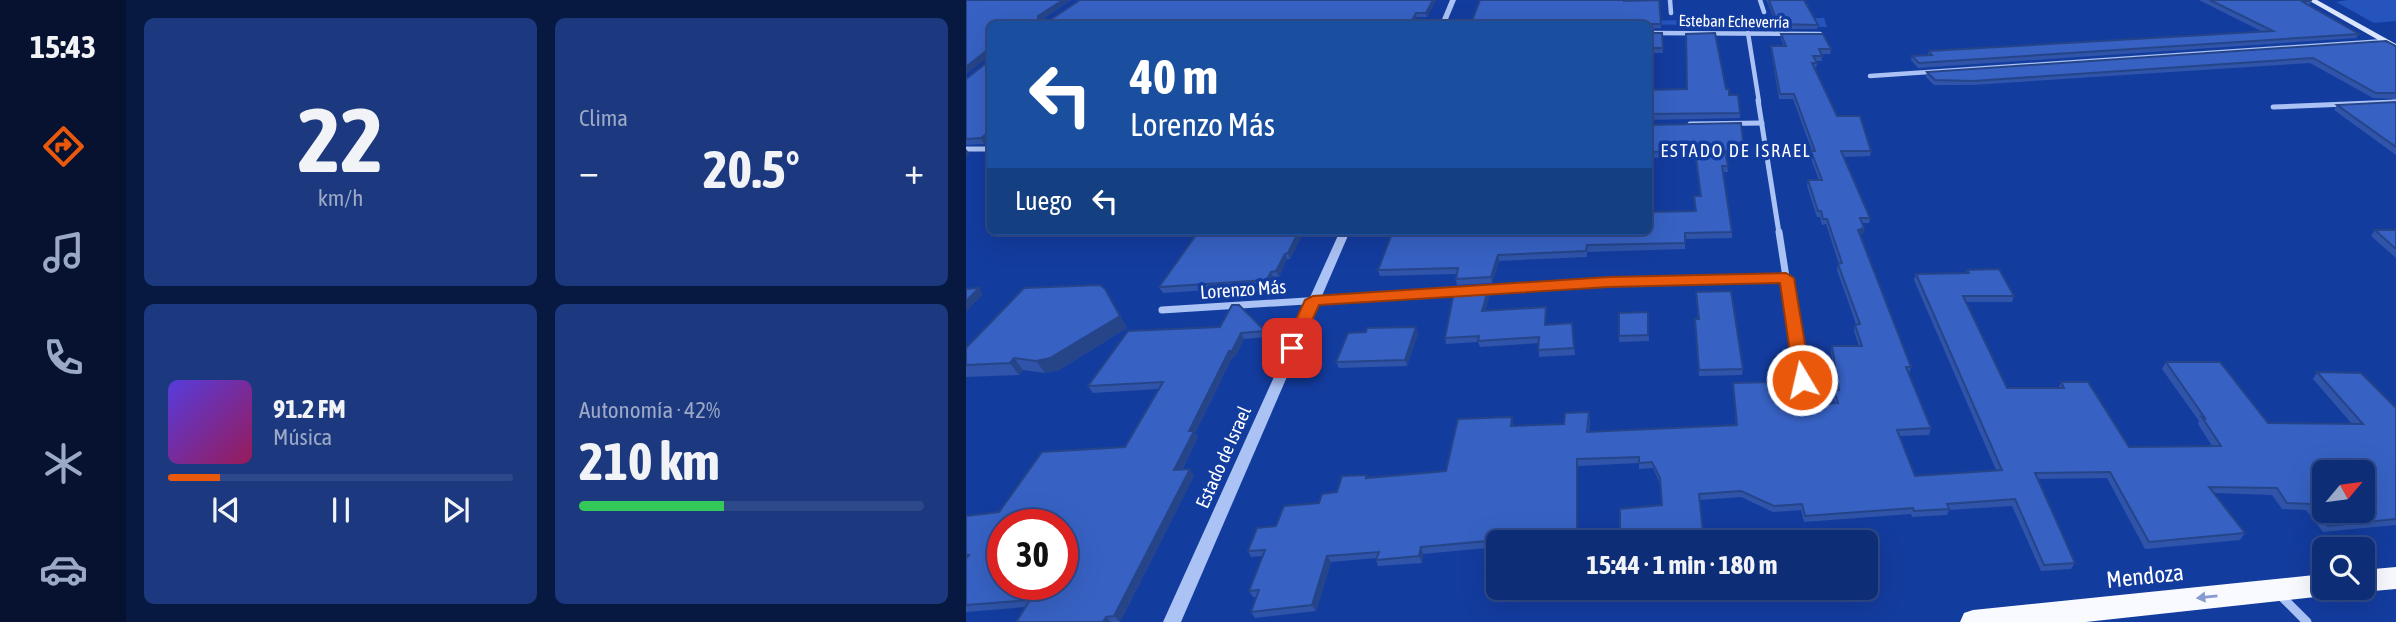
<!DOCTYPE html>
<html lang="es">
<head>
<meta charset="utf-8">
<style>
	:root { --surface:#0e2d77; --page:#1c397f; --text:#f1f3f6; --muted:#9ba8c6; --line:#2e4989; --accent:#ea580c }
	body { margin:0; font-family:"Asap Condensed",sans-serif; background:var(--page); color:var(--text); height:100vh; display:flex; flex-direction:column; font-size:26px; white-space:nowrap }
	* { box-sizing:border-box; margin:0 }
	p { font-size:23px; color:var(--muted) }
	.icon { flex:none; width:38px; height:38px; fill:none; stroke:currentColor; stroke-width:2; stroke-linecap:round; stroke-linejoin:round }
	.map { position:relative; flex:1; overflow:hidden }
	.drawer { display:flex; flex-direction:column; gap:18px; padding:18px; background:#081941; width:840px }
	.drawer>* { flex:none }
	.hud { position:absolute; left:21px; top:21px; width:665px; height:214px; border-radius:10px; box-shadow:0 7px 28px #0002,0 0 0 2px var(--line); background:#1a4fa0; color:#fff; overflow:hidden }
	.needle { width:46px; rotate:61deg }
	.tools { position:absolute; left:1346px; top:460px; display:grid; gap:14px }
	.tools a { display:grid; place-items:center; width:63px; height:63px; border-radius:10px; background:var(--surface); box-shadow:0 7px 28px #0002,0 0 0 2px var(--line); font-size:35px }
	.speed { position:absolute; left:21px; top:509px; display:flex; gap:14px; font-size:35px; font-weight:700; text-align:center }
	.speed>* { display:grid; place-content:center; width:91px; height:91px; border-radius:50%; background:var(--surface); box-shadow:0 7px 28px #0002,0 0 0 2px var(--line); line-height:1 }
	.speed .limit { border:10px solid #d22; background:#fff; color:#111 }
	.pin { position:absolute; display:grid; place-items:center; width:60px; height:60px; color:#fff; margin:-30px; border-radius:14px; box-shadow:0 4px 10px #0006 }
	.me { position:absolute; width:77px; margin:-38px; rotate:351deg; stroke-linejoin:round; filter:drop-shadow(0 0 5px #0008) }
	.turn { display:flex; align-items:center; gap:24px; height:147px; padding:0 28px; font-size:32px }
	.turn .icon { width:91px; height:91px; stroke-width:2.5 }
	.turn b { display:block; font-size:49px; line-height:60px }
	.then { display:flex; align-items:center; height:66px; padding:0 28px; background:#0003; gap:14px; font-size:26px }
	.big { font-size:52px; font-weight:700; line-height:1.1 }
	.drawer .tile { flex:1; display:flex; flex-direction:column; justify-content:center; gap:10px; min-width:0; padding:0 24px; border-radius:10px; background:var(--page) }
	.drawer .dial { align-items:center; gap:0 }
	.dial b { font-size:91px; line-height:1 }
	.song { display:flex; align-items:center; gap:21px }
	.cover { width:84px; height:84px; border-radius:10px; background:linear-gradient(135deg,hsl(250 70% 55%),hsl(330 70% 35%)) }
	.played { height:7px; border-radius:4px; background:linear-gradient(90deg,var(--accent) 15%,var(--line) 15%) }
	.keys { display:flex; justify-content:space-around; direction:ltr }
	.heat { display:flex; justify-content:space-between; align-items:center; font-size:38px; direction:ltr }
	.charge { height:10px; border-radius:5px; background:linear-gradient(90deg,#34c759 42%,var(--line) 0) }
	.drawer .tiles { flex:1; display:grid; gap:18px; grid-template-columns:repeat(2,1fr) }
	.trip { position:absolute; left:520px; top:530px; width:392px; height:70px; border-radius:10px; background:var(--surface); box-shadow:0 7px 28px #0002,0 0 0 2px var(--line); font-weight:700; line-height:70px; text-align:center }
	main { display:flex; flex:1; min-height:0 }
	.tabs { display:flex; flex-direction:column; width:126px; justify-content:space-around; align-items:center; background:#061230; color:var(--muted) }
	.tabs .icon { width:49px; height:49px }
	.tabs .selected { color:var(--accent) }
	.tabs b { font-size:32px; color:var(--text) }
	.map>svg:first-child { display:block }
	.green { fill:#2654bd }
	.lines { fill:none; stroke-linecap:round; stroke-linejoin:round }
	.minor-far3 { stroke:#abc2f4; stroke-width:4.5 }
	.minor-far2 { stroke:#abc2f4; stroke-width:5 }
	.minor-far1 { stroke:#abc2f4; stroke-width:7 }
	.minor { stroke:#abc2f4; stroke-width:9 }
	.tertiary { fill:#abc2f4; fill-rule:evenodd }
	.secondary { fill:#dbe5fd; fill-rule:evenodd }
	.primary { fill:#f8faff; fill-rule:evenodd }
	.wall { fill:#2f54a9 }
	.shaded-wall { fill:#264589 }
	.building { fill:#3762c4; stroke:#264589; stroke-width:2; fill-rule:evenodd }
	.oneway { fill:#869bcf }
	.route { fill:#ea580c; stroke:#983908; stroke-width:2 }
	.labels { text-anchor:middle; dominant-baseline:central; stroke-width:7; stroke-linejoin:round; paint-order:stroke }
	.far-street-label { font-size:16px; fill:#fff; stroke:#133c9f }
	.far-neighbourhood-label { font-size:18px; letter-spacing:2px; fill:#fff; stroke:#133c9f }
	.street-label { font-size:19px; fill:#fff; stroke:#133c9f }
	.near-street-label { font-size:23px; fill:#fff; stroke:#133c9f }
</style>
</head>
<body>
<main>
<nav class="tabs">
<b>15:43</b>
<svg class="icon selected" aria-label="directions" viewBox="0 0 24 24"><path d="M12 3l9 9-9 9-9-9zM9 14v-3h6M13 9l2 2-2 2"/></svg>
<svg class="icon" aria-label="music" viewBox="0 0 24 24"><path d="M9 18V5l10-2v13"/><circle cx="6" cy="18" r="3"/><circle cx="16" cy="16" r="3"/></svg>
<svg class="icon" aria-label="phone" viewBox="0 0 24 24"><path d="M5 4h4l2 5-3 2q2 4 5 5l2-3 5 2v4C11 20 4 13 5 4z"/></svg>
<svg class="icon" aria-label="climate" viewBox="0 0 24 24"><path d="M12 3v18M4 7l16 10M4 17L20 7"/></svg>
<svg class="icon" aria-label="car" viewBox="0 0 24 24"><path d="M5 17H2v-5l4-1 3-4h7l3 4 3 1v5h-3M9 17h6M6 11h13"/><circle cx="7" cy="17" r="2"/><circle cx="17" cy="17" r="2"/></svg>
</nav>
<section class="drawer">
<div class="tiles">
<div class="tile dial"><b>22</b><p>km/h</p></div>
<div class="tile"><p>Clima</p>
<div class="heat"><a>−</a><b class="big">20.5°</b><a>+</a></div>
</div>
<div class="tile">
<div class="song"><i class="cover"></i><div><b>91.2 FM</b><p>Música</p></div></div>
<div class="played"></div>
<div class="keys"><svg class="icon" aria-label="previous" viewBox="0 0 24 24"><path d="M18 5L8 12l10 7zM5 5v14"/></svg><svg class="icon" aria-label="pause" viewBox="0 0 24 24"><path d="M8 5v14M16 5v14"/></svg><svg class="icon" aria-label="next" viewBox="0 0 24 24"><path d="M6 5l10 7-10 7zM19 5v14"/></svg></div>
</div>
<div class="tile"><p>Autonomía · 42%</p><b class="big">210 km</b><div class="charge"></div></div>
</div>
</section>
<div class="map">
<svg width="1430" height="622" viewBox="0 0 1430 622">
	<rect width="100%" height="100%" fill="#133c9f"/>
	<g class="green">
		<polygon points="1381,0 1430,0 1430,21 1408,23 1370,2"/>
		<polygon points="858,18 861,27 657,24 657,21"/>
	</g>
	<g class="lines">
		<g class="minor-far3">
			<polyline points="704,0 705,13"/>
			<polyline points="794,0 798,12"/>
			<polyline points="682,33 854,34"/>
			<polyline points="782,33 793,102"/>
			<polyline points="904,76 1419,41"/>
			<polyline points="1426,102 1430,102"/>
		</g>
		<g class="minor-far2">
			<polyline points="792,100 813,233"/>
			<polyline points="1307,107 1430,102"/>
			<polyline points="724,124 796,123"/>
			<polyline points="0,149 24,149"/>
		</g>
		<g class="minor-far1">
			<polyline points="813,232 836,380"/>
			<polyline points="196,310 643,282 820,278"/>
		</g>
		<polyline class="minor" points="1315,596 1341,622"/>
		<g class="tertiary">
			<polygon points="484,0 490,0 480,24 474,24"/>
			<polygon points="374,231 384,231 215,622 197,622"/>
		</g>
		<polygon class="secondary" points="1342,0 1351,0 1430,44 1430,50"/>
		<g class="primary">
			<polygon points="1430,567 1430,589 1396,592 1387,589 1396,588 1396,570"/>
			<polygon points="1358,574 1358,588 1369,588 1367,593 1358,596 1120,622 994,622 998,613 1007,610"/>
		</g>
	</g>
	<g class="wall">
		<polygon points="0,0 105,0 75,20 75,23 78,24 470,0 461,17 24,24 24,58 22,57 0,74"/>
		<polygon points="693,0 695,28 682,29 682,24 505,24 658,1"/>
		<polygon points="800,0 838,0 852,25 851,29 812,29 802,3"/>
		<polygon points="1233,0 1346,0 1344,4 1343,5 1393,34 1390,38 952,68 945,60 946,56 962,55 963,51 1297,32"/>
		<polygon points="682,33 696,33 697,53 682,53"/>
		<polygon points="815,34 865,49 864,54 855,54 856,61 850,61 851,63 850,68 848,68 871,116 905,151 904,156 877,157 904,218 903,223 896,223 898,228 897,234 894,235 945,367 943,373 965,428 963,435 934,436 949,476 1030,470 948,280 950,274 1000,273 1001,270 1048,296 1046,302 1000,302 1041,388 1093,388 1095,382 1163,447 1246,446 1232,424 1233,421 1196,369 1200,362 1302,423 1386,424 1347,379 1351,372 1430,408 1430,525 1357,532 1340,510 1316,509 1306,495 1248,493 1279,533 1274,540 1179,549 1141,478 1071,479 1109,563 1105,569 1075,571 1046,506 983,510 981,515 946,517 945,514 838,522 835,510 807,512 775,497 734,500 696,506 694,484 687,468 673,469 673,463 612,466 612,539 579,542 532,542 532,547 457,554 456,563 412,566 410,560 410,558 365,562 350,611 289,618 285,612 291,597 287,597 283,591 297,556 285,557 282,551 310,526 353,503 371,492 402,477 480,471 546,417 547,426 598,424 624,418 623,432 770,425 767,383 807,392 814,406 869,403 867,396 868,390 871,390 865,353 866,346 893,346 888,331 889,325 890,324 871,270 872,264 873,264 860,224 856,225 854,217 851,217 841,186 842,180 853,180 844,156 845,151 846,151 827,99 813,99 805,51 805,46 818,46 815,39"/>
		<polygon points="1430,46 1430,99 1407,98 1344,63 1006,85 968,85 960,77 961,72"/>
		<polygon points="24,58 24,139 18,144 0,145 0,79 24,60"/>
		<polygon points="760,89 774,113 774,118 682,120 682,90"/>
		<polygon points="1430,102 1430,155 1368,110 1371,105"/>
		<polygon points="682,125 778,150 778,156 760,156 762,172 756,172 766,232 766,238 719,239 719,249 621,252 621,257 533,261 526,283 491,285 490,279 491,274 414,276 412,270 729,211 728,196 734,196 729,157 682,158"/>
		<polygon points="1409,230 1430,230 1430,258 1405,236"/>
		<polygon points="338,231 324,259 321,259 313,277 308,278 303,286 197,293 193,287"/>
		<polygon points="730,292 777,369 776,375 733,376 729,325 729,319 732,319"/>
		<polygon points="523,296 519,311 580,307 580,325 606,323 609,355 573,357 573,343 514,347 512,342 480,344 479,338"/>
		<polygon points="146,301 161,328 93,370 79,373 57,370 53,375 0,377 0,348"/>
		<polygon points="682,312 683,341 653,342 653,313"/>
		<polygon points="162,331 299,331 302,337 278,339 269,357 266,358 229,433 232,437 216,470 224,469 228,476 154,622 51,622 60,607 0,612 0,516 33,512 159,447 192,389 127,393 122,386"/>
		<polygon points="400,332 452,333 441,366 373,368 370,362"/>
		<polygon points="655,588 742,588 742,590 656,599"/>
	</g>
	<g class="shaded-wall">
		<polygon points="97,0 105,0 75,20 75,24 72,23 72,16"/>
		<polygon points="467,0 470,0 461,17 460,13"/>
		<polygon points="450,13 451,18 448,24 444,24"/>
		<polygon points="19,52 22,57 0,74 0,67"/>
		<polygon points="24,131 24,139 18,144 15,138"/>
		<polygon points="0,149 4,154 0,157"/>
		<polygon points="898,228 897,234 891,236 892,230"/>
		<polygon points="333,231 338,231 324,259 322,253"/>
		<polygon points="319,254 321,259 313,277 310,271"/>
		<polygon points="532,255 533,261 526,283 525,277"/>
		<polygon points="305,272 308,278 303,286 301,280"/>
		<polygon points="13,288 17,294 0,312 0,301"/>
		<polygon points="139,289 161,328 93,370 79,373 70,361"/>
		<polygon points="522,290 523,296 518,317 516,311"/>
		<polygon points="450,327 452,333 441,366 439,360"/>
		<polygon points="275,333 278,339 269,357 266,358 229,433 232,437 212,477 208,470 223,431 263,351"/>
		<polygon points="48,358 57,370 53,375 44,363"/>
		<polygon points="611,459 612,466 612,539 611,533"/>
		<polygon points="224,469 228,476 154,622 148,616"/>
		<polygon points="455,547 457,554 456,563 453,556"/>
		<polygon points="361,556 365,562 350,611 346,605"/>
		<polygon points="140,617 145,622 137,622"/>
	</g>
	<g class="building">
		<polygon points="0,0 97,0 72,16 72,23 78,24 114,0 467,0 460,13 450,13 444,24 24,24 24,54 19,52 0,67"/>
		<polygon points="514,0 658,0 658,1 693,0 695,24 505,24"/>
		<polygon points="803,0 838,0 852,25 812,24"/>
		<polygon points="1244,0 1346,0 1337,2 1393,34 953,63 946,56 966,55 963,51 1307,31"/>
		<polygon points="682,33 696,33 697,48 682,48"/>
		<polygon points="749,33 760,89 763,89 763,95 772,95 774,113 682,114 682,90 721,89 720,34"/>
		<path d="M815,34H857L865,49H853L856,56H847L851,63H846L871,116H894L905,151H875L904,218H894L898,228L892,230L945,367H940L965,428L931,430L949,476L1036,470L950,274L1003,273L1001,270L1033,269L1048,296H997L1041,388H1098L1095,382H1122L1163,447L1255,446L1236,417L1239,418L1200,362H1254L1302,423L1397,424L1351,372L1395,373L1430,408V519L1362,526L1345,504L1321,503L1311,488L1243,487L1279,533L1183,542L1144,472L1069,473L1109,563L1078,565L1049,499L981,504L983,509L948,511L947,508L839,516L836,504L808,506L775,491L733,494L738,542H654V509L696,505L694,478L686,462L673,463V457L611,459V533L455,547L453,556L410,560L413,552L361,556L346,605L285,612L293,590L283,591L299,550L282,551L291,528L310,526L318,506L353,503L356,494L371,492L376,476L401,475L400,478L480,471L492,419L546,417L545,426L598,424L599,413L623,412L621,432L771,425L767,383L806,382L807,392H812L814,406L872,403L868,390H873L866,346H896L889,325L894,324L872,264L876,263L861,219H857L855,211H852L842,180H856L845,151H849L828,94H814L805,46H820ZM1358,472H1396V511H1358Z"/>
		<polygon points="1420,41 1430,46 1430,93 1410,93 1347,58 1007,81 969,80 961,72"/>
		<polygon points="24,58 24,131 15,138 0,139 0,79 24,60"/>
		<polygon points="1430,102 1430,147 1371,105"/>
		<polygon points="775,123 778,150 759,151 762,166 756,166 766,232 719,233 719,243 621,245 620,251 532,255 525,277 490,279 492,268 412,270 427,231 682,231 682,212 730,211 728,196 735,196 729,151 682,152 682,125"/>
		<polygon points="1409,230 1430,230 1430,249"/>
		<polygon points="233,231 333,231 322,253 319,254 310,271 305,272 301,280 193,287"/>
		<polygon points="134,285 139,289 154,316 84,358 70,361 48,358 44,363 0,365 0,348 58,288"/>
		<polygon points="13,288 0,301 0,289"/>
		<polygon points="522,290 516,311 580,307 579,325 606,323 608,348 572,350 573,337 512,341 513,336 479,338 488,292"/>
		<polygon points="765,291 777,369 733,370 729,319 733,319 730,292"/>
		<path d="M266,305H273L299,331L275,333L266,351H263L223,431H228L208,470L224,469L148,616L140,617L137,622H50L64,600L0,605V559L3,555H0V516L33,512L76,452L159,447L197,382L122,386L162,331L254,327ZM37,525H96V584H37Z"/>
		<polygon points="682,312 682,335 653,336 653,313"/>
		<polygon points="450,327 439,360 370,362 382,333 400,332 401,328"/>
		<polygon points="655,588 703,588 656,593"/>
	</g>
	<defs><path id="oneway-solid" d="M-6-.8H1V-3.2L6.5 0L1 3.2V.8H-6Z" transform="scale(1.75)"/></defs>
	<use class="oneway" href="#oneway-solid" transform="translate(1241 597) rotate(174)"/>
	<polygon class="route" points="820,273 828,278 845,380 843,384 830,384 828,380 814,283 643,287 353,305 332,352 320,352 317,348 339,300 347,296 643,277"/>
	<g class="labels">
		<g class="far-street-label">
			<text transform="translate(768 21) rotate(1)">Esteban Echeverría</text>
		</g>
		<g class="far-neighbourhood-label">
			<text x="770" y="150">ESTADO DE ISRAEL</text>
		</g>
		<g class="street-label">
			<text transform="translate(277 289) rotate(-4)">Lorenzo Más</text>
			<text transform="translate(257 457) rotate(-66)">Estado de Israel</text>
		</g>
		<g class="near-street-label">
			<text transform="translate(1179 576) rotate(-6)">Mendoza</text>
		</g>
	</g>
</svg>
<div class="tools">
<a><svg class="needle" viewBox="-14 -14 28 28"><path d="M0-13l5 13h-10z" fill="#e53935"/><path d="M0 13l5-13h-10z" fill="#9ba8c6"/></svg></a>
<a><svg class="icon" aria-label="search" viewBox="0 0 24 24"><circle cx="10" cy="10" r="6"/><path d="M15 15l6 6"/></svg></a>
</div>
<div class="speed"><div class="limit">30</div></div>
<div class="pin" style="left:326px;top:348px;background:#d93025"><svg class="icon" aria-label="arrive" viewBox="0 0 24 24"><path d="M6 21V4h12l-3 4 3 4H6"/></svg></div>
<svg class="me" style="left:836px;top:380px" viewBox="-20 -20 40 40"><circle r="17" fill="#ea580c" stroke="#fff" stroke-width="3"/><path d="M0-11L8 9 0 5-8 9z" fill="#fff"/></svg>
<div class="trip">15:44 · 1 min · 180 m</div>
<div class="hud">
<div class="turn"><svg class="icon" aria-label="left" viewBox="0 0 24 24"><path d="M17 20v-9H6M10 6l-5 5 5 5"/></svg><div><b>40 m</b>Lorenzo Más</div></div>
<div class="then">Luego<svg class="icon" aria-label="left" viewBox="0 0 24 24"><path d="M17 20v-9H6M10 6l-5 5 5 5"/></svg></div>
</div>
</div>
</main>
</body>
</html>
